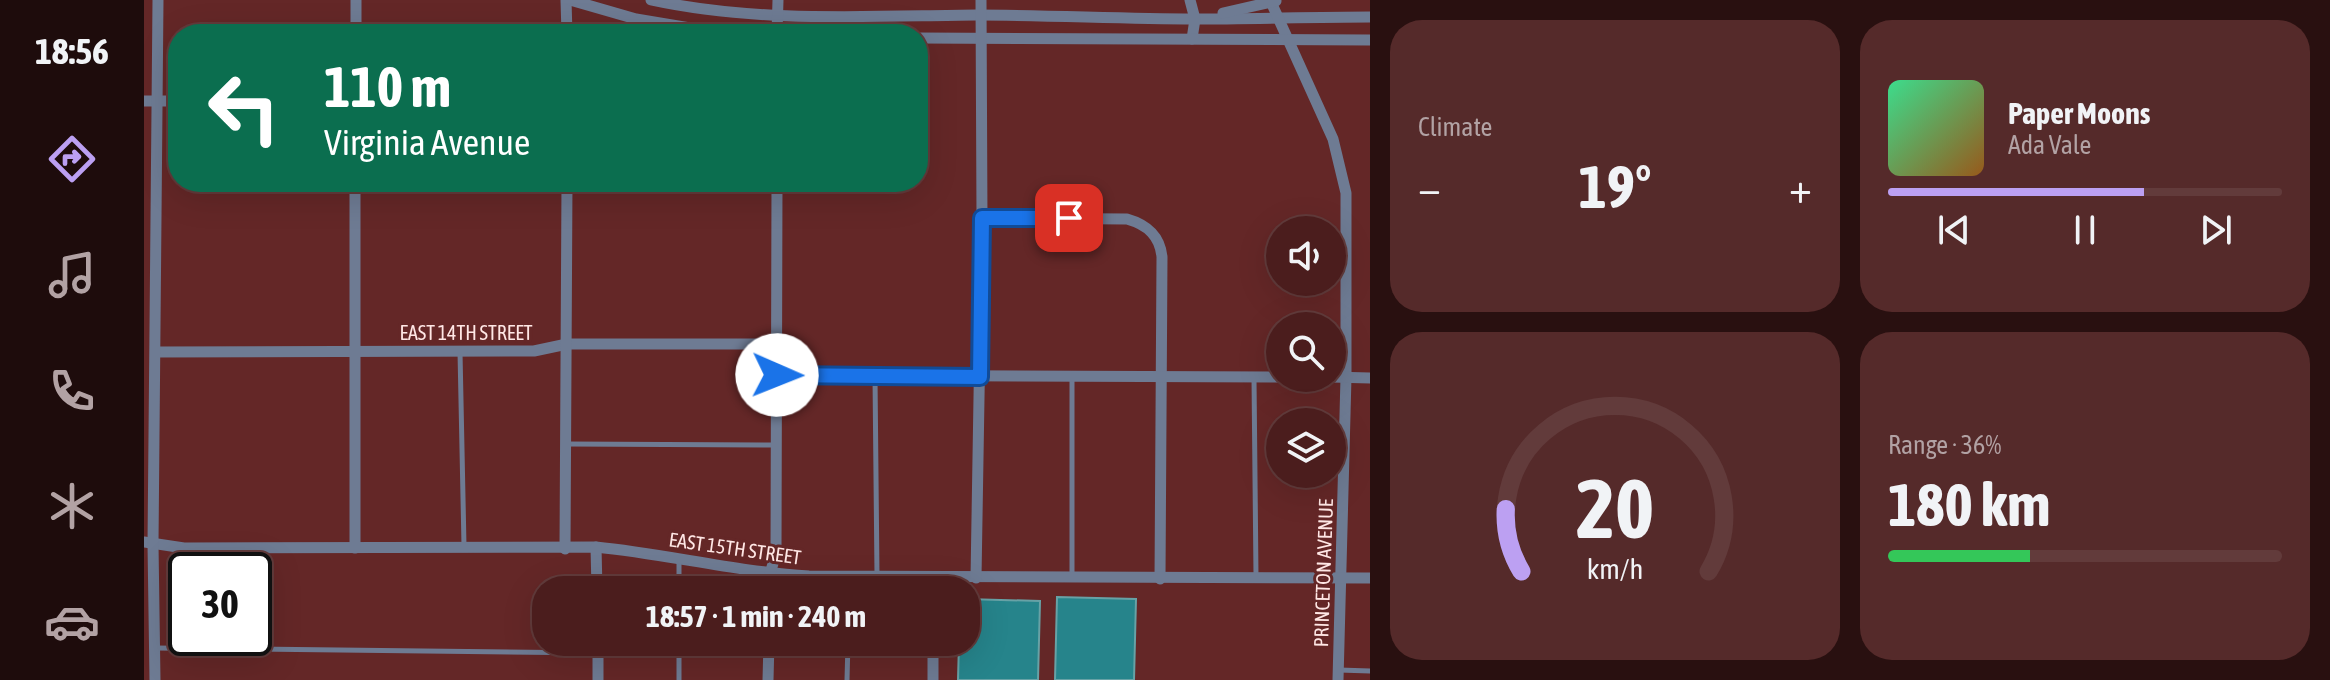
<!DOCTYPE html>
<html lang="en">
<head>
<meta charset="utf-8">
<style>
	:root { --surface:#4b1d1d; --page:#552a2a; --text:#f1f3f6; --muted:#b2a2a4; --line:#623b3b; --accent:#bca0f2 }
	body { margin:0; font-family:"Asap Condensed",sans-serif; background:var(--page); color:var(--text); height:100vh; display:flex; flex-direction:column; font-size:30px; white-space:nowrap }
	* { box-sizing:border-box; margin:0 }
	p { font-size:26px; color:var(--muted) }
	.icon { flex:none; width:44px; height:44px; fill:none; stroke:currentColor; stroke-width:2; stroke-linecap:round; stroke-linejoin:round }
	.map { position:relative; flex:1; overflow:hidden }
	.side { display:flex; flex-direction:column; gap:20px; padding:20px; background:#291010; width:960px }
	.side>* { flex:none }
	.hud { position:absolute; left:24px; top:24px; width:760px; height:168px; border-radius:32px; box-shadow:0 8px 32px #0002,0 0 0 2px var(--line); background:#0b6e4f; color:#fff; overflow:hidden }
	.buttons { position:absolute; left:1122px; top:216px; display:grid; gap:16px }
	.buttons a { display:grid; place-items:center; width:80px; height:80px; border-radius:50%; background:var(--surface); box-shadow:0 8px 32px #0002,0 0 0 2px var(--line); font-size:40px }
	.speed { position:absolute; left:24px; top:552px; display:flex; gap:16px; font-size:40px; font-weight:700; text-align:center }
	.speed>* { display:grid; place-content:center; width:104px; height:104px; border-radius:50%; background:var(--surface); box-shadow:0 8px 32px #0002,0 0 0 2px var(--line); line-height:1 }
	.speed .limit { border:4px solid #111; border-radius:12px; background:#fff; color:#111 }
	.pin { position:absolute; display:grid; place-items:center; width:68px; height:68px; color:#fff; margin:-34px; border-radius:16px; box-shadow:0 4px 12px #0006 }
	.me { position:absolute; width:88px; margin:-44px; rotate:91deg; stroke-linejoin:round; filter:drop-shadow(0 0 6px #0008) }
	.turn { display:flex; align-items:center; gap:28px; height:168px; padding:0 24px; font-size:36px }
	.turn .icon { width:104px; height:104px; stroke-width:2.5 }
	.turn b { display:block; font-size:56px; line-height:68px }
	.big { font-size:60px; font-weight:700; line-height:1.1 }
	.side .tile { flex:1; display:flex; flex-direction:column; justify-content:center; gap:12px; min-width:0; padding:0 28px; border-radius:32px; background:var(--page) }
	.side .dial { align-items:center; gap:0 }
	.dial svg { height:208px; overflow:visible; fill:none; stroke:var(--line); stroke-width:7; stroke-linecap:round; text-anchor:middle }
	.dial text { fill:var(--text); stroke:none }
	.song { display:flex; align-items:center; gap:24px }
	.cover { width:96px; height:96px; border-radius:12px; background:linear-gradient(135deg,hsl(150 70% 55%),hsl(30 70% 35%)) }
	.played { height:8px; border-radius:4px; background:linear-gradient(90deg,var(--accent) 65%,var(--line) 65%) }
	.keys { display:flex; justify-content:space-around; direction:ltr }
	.heat { display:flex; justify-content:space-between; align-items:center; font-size:44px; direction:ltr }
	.charge { height:12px; border-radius:6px; background:linear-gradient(90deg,#34c759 36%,var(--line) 0) }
	.side .tiles { flex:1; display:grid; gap:20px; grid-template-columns:repeat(2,1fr) }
	.trip { position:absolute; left:388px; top:576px; width:448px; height:80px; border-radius:32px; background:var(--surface); box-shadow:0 8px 32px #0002,0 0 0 2px var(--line); font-weight:700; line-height:80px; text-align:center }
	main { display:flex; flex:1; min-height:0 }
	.tab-bar { display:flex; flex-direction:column; width:144px; justify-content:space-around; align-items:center; background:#1e0c0c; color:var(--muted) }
	.tab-bar .icon { width:56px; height:56px }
	.tab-bar .selected { color:var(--accent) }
	.tab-bar b { font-size:36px; color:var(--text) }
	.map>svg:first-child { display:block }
	.water { fill:#26848b; stroke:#67a2a6; stroke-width:2 }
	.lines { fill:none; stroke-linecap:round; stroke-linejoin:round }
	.lane { stroke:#6e7b93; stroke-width:5 }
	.street { stroke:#6e7b93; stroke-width:11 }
	.route-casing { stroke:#114b97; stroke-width:20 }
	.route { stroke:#1a73e8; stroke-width:14 }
	.labels { text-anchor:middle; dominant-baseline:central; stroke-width:6; stroke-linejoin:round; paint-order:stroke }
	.street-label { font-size:20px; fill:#ffe7e5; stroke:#642727 }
</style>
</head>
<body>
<main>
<nav class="tab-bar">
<b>18:56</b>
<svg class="icon selected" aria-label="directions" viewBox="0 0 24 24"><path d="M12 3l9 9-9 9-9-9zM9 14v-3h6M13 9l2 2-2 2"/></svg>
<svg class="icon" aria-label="music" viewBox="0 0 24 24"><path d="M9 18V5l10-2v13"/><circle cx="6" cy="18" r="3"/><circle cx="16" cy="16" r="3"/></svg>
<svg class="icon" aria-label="phone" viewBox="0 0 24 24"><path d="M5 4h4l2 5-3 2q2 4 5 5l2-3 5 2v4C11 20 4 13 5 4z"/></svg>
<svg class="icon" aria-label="climate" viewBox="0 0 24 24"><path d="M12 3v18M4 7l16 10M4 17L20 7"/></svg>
<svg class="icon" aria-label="car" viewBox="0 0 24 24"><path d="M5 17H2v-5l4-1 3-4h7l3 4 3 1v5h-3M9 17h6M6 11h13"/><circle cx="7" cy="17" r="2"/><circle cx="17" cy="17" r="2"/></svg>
</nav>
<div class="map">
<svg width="1226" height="680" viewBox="0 0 1226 680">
	<rect width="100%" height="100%" fill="#642727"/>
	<g class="water">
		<polygon points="913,597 992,599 990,680 911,680"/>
		<polygon points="822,599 896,601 894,680 814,680 815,642 822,642"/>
	</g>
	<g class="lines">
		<g class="lane">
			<polyline points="316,352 320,546"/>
			<polyline points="731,377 733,575"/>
			<polyline points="928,378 928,576"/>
			<polyline points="1110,378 1112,576"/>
			<polyline points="423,444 633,445"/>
			<polyline points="535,590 535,560"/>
			<polyline points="704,590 704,578"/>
			<polyline points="12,648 454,653"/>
			<polyline points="1195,670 1226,671"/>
			<polyline points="535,680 535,642"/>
			<polyline points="703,680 704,642"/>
		</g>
		<g class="street">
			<polyline points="422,0 423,34"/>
			<polyline points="426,0 492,19 582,34"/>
			<path d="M507,0C613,23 724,16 832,15C905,15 978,19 1050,19C1109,19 1167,17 1226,17"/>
			<polyline points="1046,0 1051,19 1048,39"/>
			<polyline points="1127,2 1189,139 1202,193 1202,377 1194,680"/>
			<polyline points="1079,13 1132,1"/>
			<polyline points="212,34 212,0"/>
			<polyline points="633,34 634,0"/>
			<polyline points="774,38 1226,40"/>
			<polyline points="0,101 34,101"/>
			<path d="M838,218L983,219C1004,225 1016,236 1018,257L1016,579"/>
			<polyline points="12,352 390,351 423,344 632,344"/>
			<polyline points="633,375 1136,377"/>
			<polyline points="1188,377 1226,378"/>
			<path d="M0,542L40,548L452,547C523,554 593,572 665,576L1226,578"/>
			<polyline points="452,547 453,590"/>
			<polyline points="211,548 211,182"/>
			<polyline points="421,549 423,182"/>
			<polyline points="832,578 838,218 837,0"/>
			<polyline points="626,590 626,574 632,553 633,182"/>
			<polyline points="454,642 454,680"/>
			<polyline points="11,680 9,544 14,0"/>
			<polyline points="624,680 625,642"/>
			<polyline points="789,680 789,642"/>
		</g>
	</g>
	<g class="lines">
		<g class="route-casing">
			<polyline id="route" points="633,375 836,377 838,218 925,218"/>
		</g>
		<use href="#route" class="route"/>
	</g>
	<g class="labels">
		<g class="street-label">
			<text x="322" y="332">EAST 14TH STREET</text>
			<text transform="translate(591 548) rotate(8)">EAST 15TH STREET</text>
			<text transform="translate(1179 573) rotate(-88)">PRINCETON AVENUE</text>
		</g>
	</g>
</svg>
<div class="buttons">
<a><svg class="icon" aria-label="sound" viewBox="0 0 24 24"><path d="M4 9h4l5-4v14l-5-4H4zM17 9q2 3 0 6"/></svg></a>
<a><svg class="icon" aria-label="search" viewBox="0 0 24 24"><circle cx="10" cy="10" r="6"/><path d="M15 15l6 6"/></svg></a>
<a><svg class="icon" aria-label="layers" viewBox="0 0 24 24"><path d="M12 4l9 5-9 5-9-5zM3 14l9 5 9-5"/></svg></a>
</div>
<div class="speed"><div class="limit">30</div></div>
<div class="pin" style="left:925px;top:218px;background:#d93025"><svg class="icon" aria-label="arrive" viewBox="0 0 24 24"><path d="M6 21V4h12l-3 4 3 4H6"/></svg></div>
<svg class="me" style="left:633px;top:375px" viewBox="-20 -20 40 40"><circle r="19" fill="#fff"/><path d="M0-13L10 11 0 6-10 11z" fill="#1a73e8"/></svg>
<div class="trip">18:57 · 1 min · 240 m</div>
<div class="hud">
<div class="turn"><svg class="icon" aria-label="left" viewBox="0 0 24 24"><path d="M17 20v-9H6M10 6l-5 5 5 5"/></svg><div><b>110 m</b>Virginia Avenue</div></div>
</div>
</div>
<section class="side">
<div class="tiles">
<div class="tile"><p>Climate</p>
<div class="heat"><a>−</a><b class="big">19°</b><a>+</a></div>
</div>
<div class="tile">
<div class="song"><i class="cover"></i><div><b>Paper Moons</b><p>Ada Vale</p></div></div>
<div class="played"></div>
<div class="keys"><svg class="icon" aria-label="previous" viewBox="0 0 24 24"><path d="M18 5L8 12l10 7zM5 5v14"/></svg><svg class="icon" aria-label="pause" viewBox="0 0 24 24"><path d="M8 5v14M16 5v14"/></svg><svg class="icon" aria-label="next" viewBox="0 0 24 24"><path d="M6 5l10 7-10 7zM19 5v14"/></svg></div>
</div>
<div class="tile dial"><svg viewBox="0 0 100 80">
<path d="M14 69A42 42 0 1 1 86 69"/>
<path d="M14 69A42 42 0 0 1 8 45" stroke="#bca0f2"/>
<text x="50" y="56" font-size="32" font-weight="700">20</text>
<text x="50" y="72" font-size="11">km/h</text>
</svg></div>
<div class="tile"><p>Range · 36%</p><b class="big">180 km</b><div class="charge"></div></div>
</div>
</section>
</main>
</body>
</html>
